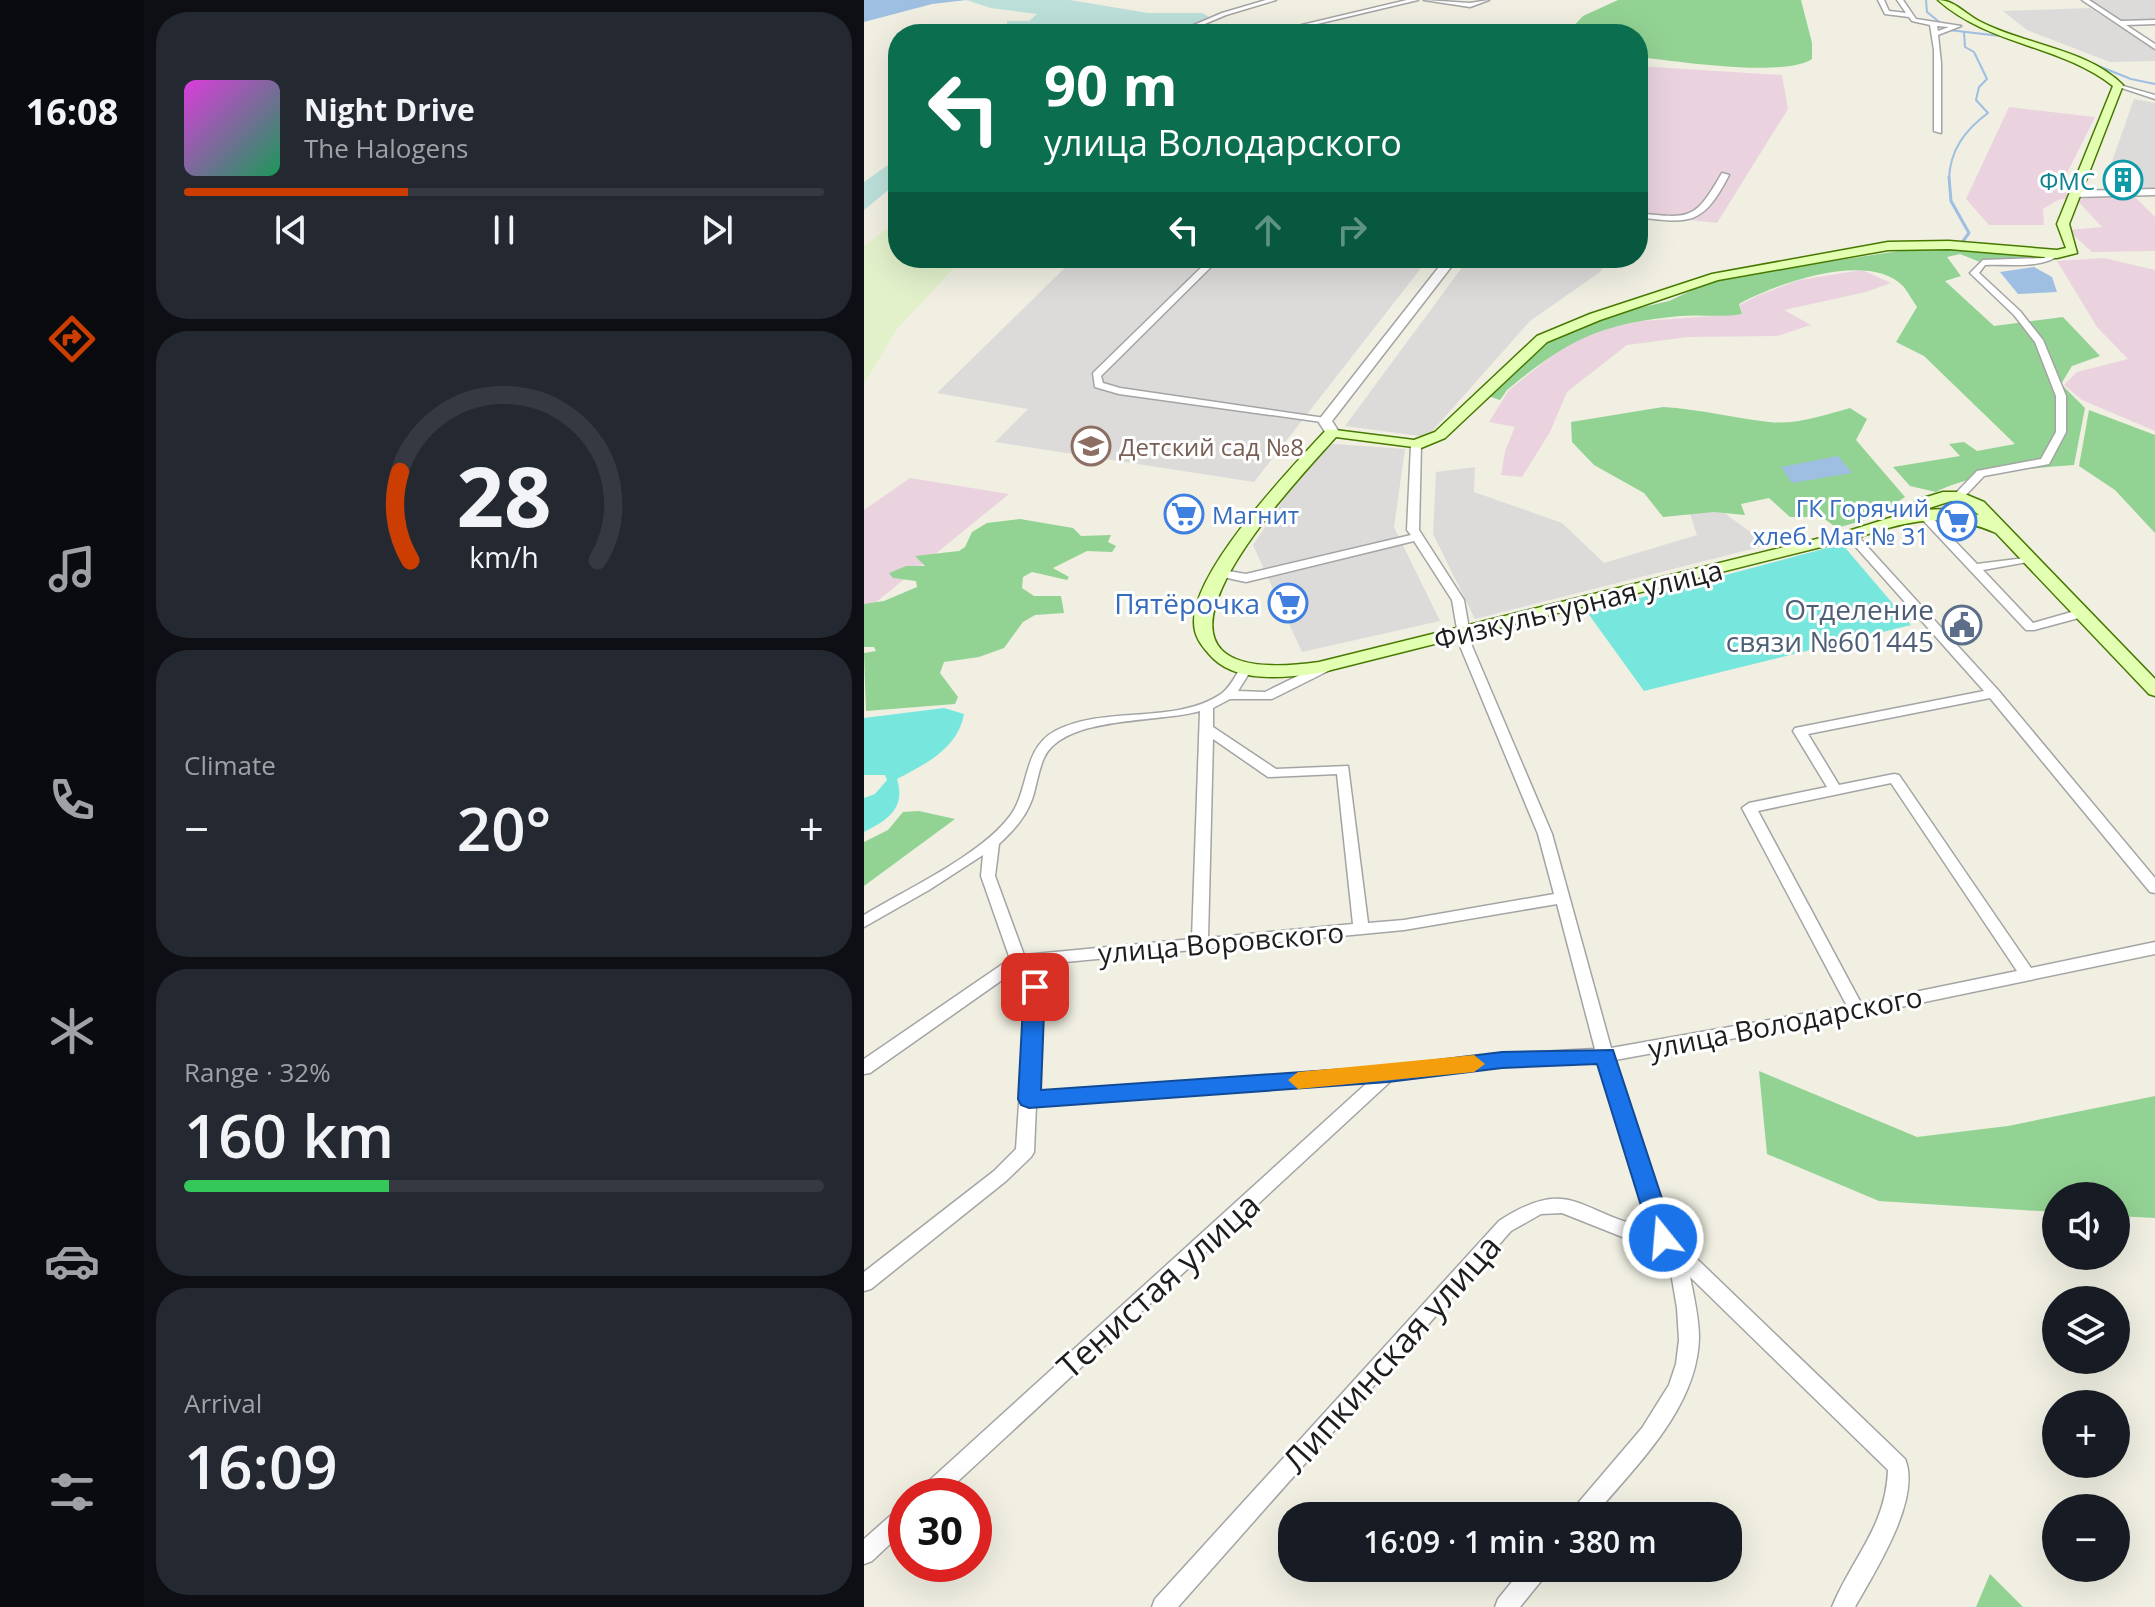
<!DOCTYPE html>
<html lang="en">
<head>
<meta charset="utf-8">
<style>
	:root { --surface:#171b24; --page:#242831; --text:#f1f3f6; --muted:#9ea1a6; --line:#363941; --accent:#cb3d00 }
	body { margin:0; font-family:"Open Sans",sans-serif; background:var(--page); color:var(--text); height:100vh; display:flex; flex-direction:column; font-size:30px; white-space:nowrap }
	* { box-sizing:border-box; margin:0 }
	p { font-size:26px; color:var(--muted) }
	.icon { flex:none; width:44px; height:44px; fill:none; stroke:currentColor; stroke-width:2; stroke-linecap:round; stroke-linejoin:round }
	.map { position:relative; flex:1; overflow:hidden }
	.drawer { display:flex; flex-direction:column; gap:12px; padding:12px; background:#0d0f14; width:720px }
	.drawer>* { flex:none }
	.banner { position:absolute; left:24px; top:24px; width:760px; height:244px; border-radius:32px; box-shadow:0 8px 32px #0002; background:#0b6e4f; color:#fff; overflow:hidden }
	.fabs { position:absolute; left:1178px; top:1182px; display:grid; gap:16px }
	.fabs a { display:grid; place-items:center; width:88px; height:88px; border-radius:50%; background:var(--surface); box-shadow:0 8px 32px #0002; font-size:40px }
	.speed { position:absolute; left:24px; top:1478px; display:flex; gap:16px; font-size:40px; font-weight:700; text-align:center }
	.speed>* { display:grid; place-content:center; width:104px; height:104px; border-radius:50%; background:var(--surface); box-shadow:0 8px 32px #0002; line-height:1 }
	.speed .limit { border:12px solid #d22; background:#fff; color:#111 }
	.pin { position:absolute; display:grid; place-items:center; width:68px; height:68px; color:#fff; margin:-34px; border-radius:16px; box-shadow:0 4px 12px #0006 }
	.me { position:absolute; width:88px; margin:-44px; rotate:343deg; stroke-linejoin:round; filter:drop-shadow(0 0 6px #0008) }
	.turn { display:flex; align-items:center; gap:28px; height:168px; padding:0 24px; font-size:36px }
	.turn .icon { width:104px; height:104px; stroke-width:2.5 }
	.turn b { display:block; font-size:56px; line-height:68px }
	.lanes { display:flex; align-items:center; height:76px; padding:0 24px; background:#0003; justify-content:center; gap:40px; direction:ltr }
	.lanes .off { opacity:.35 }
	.big { font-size:60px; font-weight:600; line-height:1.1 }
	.drawer .tile { flex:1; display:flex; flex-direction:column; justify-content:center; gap:12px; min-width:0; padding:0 28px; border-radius:32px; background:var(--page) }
	.drawer .dial { align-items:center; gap:0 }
	.dial svg { height:208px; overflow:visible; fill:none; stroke:var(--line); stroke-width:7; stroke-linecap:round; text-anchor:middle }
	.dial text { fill:var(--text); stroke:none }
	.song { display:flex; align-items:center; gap:24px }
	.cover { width:96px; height:96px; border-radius:12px; background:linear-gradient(135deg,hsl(300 70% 55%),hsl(150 70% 35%)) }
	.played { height:8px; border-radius:4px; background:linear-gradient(90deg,var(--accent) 35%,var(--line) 35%) }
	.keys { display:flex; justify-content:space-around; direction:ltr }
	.heat { display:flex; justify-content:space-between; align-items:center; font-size:44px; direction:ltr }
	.charge { height:12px; border-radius:6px; background:linear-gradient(90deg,#34c759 32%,var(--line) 0) }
	.trip { position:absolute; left:414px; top:1502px; width:464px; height:80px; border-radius:32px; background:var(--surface); box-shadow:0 8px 32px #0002; font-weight:600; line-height:80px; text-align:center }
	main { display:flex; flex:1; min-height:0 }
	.dock { display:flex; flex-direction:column; width:144px; justify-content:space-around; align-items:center; background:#090b0e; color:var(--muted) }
	.dock .icon { width:56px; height:56px }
	.dock .on { color:var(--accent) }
	.dock b { font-size:36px; color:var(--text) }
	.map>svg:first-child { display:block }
	.residential { fill:#dcdbda }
	.industrial { fill:#ead3df }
	.farmland { fill:#e3f1cb }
	.forest { fill:#92d393 }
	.wetland { fill:#bde0da }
	.pitch { fill:#77e7de }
	.water { fill:#9ebee2 }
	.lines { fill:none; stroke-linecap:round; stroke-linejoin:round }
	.stream-far1 { stroke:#9ebee2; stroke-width:2 }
	.stream { stroke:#9ebee2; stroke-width:3 }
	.minor-casing { stroke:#a4a4a4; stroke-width:3 }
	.tertiary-casing { stroke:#a4a4a4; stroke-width:3 }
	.secondary-casing { stroke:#477900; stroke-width:3 }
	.minor { fill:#fff; fill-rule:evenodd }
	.tertiary { fill:#fff; fill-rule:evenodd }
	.secondary { fill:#e3ffb1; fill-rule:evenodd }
	.route { fill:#1a73e8; stroke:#114b97; stroke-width:2 }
	.slow { fill:#f59e0b }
	.labels { text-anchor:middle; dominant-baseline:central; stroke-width:6; stroke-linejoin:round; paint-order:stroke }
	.far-culture-label { font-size:24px; fill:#0d838f; stroke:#fff; text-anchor:end }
	.far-education-label { font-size:24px; fill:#785e54; stroke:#fff; text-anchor:start }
	.far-shop-label { font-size:24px; fill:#366cbe; stroke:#fff; text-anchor:end }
	.shop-label { font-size:28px; fill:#366cbe; stroke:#fff; text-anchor:end }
	.street-label { font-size:28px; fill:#1d1d1d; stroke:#fff }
	.service-label { font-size:28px; fill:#4e5e75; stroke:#fff; text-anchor:end }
	.near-street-label { font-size:34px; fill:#1d1d1d; stroke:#fff }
</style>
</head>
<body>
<main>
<nav class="dock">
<b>16:08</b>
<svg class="icon on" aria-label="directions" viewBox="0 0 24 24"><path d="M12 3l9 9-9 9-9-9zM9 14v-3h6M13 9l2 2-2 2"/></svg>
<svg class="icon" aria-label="music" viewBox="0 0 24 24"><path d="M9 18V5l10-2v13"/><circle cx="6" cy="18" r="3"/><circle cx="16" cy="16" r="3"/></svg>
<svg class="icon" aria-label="phone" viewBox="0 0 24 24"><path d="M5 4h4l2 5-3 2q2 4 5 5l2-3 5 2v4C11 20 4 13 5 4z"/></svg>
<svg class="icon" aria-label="climate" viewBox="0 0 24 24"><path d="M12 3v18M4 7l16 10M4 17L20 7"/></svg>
<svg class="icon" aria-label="car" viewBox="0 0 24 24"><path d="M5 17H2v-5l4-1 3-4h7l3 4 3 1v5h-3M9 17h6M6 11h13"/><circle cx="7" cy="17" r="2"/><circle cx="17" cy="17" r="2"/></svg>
<svg class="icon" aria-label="filters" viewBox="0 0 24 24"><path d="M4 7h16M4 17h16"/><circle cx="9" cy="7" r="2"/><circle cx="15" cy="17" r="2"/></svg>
</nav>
<section class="drawer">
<div class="tile">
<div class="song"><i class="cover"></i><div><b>Night Drive</b><p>The Halogens</p></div></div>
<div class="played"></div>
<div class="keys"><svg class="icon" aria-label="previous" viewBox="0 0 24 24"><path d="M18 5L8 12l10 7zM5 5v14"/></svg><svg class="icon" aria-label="pause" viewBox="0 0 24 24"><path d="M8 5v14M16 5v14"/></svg><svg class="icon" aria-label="next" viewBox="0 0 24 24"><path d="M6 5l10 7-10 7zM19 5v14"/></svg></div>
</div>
<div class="tile dial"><svg viewBox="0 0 100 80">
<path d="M14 69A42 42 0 1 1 86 69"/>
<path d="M14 69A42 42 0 0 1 10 35" stroke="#cb3d00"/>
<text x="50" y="56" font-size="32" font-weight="700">28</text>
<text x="50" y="72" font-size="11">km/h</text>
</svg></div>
<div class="tile"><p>Climate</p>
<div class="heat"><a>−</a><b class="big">20°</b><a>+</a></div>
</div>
<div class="tile"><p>Range · 32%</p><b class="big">160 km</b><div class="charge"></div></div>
<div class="tile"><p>Arrival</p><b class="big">16:09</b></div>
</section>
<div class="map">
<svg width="1291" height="1607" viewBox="0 0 1291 1607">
	<rect width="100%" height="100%" fill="#f0efe2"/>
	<g class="residential">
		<polygon points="1224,0 1291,0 1291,19 1256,21"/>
		<polygon points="1226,8 1291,50 1291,61 1246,62 1163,30 1139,11"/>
		<polygon points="1270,99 1291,103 1291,187 1277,192 1239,187"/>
		<polygon points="211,258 565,258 390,482 131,442 164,409 73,393"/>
		<polygon points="605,258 747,258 736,272 666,321 563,437 481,426"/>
		<polygon points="457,443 541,449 530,527 576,621 438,652 389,545"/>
		<polygon points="611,467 610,492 698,523 740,563 833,535 825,511 855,509 904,545 611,619 569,534 572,472"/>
	</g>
	<g class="industrial">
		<polygon points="774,66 918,75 924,109 853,223 774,214"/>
		<polygon points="1145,107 1231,117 1197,185 1206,198 1194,200 1179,209 1180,225 1125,225 1102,199"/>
		<polygon points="1269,195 1291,217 1291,251 1228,252 1204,230 1238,227 1212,199"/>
		<polygon points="1240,258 1291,270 1291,431 1218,400 1200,385 1213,372 1264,359 1233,327 1193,261"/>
		<polygon points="998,270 1027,283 1002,292 920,310 947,325 913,336 824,337 763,345 703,392 686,432 658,477 637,475 641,451 651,427 625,422 645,390 704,343 740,328 778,321 878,314 876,305 893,296 935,280"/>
		<polygon points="46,478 145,494 0,612 0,510"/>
	</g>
	<polygon class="farmland" points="34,221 34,258 99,258 33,329 0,384 0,246"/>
	<g class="forest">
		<path d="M754,0H937L948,43V59C919,78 813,61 774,57V34L703,33L719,16Z"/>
		<path d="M1041,250H1108L1176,257L1116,262L1096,254L1083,257L1097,276L1081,281L1130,326L1199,317L1236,356L1208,366L1197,384L1221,408L1210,465C1169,468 1108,473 1072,492L1046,486L1029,467L1096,456L1085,444L1100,442L1113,451L1151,444L1060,356L1032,342L1053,307C1048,300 1044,292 1039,286C1004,250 911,284 875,304L878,314C856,318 837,314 816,316C735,324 705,339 643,390L636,400L624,396L680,340L732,318L805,301L852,279Z"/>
		<path d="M799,407C835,409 869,418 905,422C932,425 961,415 986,408L1003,419L992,440L1041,497L1011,517L973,528L958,517H926L905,498L877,504L881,515L850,512L799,517L780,493L730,465L708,442L707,422Z"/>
		<polygon points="1225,410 1291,435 1291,533 1251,490 1215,466"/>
		<polygon points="156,519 209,528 217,536 247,535 244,542 252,546 248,552 223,551 189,568 205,577 203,580 168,572 159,577 158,588 170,596 197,596 200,613 171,615 159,622 140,648 115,657 80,662 76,673 94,697 91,704 2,711 0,653 12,651 10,647 0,647 0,604 20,601 53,587 52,581 29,578 25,573 42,566 61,566 51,556 95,551 101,547 108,532 123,523"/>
		<polygon points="55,811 91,819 0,886 0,842 24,830 39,812"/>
		<polygon points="895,1071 1053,1137 1144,1126 1291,1096 1291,1218 1252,1216 1252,1196 1192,1196 1192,1212 1015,1201 903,1154"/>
		<polygon points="1126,1574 1159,1607 1112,1607"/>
	</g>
	<g class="wetland">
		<polygon points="102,0 206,0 284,13 338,13 345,17 306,34 144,34 143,21 165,21 173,14 127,8"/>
		<polygon points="34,158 34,182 0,210 0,182"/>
	</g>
	<g class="pitch">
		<polygon points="978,544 1047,625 780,691 723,612"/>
		<path d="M80,708L100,714C94,748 62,764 33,779C42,808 24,820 0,832V798L11,794L23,780L21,775H0V718Z"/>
	</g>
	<g class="water">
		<polygon points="0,0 102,0 68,4 0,22"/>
		<polygon points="1170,267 1188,277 1193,292 1154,294 1136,272"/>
		<polygon points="974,456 988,473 928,483 917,467"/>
	</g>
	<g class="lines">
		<g class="stream-far1">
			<polyline points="1062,0 1063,12 1085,30 1145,37"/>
			<polyline points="1192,49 1267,79 1291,84"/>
			<path d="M1085,179C1086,150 1101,130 1124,113L1112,100L1115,87L1123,79L1110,52L1101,47L1100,32"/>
		</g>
		<polyline class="stream" points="1085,177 1087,201 1105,233 1099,241"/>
		<g class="minor-casing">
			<g id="minor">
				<polygon points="402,0 412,0 362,15 317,34 309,34 358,13"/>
				<polygon points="543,0 554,0 411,34 400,34"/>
				<polygon points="560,0 606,3 625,0 606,7"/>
				<path d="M1014,0H1020L1025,11L1042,13L1033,0H1039L1052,19L1097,26L1074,35L1077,63V133L1070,131V50L1066,25L1048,21L1045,17L1021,14ZM1073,26L1085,27L1074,31Z"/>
				<polygon points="1218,0 1225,0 1257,21 1291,20 1291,24 1262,25 1291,44 1291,49"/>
				<polygon points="1252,84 1291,95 1291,99 1252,86"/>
				<path d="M858,173L865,175C839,225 827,224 774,217V213C827,219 831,220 858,173Z"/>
				<path d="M1193,251L1197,254C1178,269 1145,264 1121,265L1115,273L1156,311L1179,340L1202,396V432L1185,464L1120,476L1099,498H1091V494L1113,471L1177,459L1192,432V396L1171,342L1150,315L1106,273L1119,260L1180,258Z"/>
				<polygon points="347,258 356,258 237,376 239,383 256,388 461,418 466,421 465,423 255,394 231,387 229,373"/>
				<path d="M552,442L557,445L555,530L600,600L608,646L688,834L747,1048L983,1006L878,808L885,803L963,787L929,731L931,728L1120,691L983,537V533H991L1134,690L1291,878V893L1286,892L1126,698L944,734L975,785L1030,774L1035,775L1167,968L1291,942V954L993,1016L751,1060L807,1234L1041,1459C1058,1499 1010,1573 991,1607H968C988,1558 1022,1527 1024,1470L826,1277C830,1297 835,1318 835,1338C833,1409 772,1465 730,1516H705L709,1509L778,1428L805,1385L812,1364L815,1340L813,1308L804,1255L794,1245L761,1238L698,1213L677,1214L647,1231L314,1607H288L291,1599L635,1221C709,1173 716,1216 787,1228L735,1062L638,1066L528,1080L78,1496H53L56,1489L504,1082L172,1105L170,1152L167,1157L142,1181L7,1289L0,1291V1272L130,1171L152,1149L164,966H158L6,1073L0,1074V1059L146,959L117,876L119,855L65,890L0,927V915C43,889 117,855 146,816C166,789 158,749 191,731C241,705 311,725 357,694C367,687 372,674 379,664H387L389,667L374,691L401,692L458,664H466L468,667L466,670L408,699H366L349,708V727L412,769L484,766L504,923L540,920L690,894L674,834L596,646L588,600L550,541L382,582L354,576L352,574L358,570L382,574L547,535L543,530L547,445ZM336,711L328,939L160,955L131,876L135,844C151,829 164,815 170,793C173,782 175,769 180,758C200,715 296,723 336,711ZM349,739L404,777L473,774L489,924L344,938ZM1027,783L1153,971L997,1003L894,811ZM693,904L731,1049L638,1054L524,1067L173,1092L180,964L540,930Z"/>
				<polygon points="1059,511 1063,512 1113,564 1169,557 1169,561 1119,570 1169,623 1218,609 1224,613 1222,616 1170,630 1162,630 1055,516 1055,512"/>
				<polygon points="42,1505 42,1529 8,1561 0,1564 0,1539 35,1508"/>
				<polygon points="659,1568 684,1568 681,1576 656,1607 631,1607 634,1599"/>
			</g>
		</g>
		<g class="tertiary-casing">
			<g id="tertiary">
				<polygon points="1291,189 1291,195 1211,197 1206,194 1211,191"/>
				<polygon points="582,258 594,258 468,421 475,432 473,435 463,435 454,421"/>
			</g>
		</g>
		<g class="secondary-casing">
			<path id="secondary" d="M1074,0C1091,0 1102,15 1117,22C1162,45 1223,49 1259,85L1205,224L1213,253L1193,258L1085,249L1024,250L854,280L736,320L683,342L581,438L557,448L472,437C414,501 235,693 455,662L981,532L1038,514L1039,510L1056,499L1079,492H1096L1120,502L1291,679V696L1285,694L1132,533C1083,511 1041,521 993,538L455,673C421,678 370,684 345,654C337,645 330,636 330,622C329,570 427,468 463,429L550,440L571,432L673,336L726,314L848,274L1024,242L1085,241L1193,250L1202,248L1193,224L1249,86C1197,45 1124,45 1074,0ZM1087,501L1100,503L1115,515L1081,509L1059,510Z"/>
		</g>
		<use href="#minor" class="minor"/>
		<use href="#tertiary" class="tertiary"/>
		<use href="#secondary" class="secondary"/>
	</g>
	<polygon class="route" points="171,979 181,987 177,1090 524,1066 638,1052 749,1050 811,1238 807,1246 799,1249 791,1246 787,1238 733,1064 638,1068 524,1082 165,1108 157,1105 154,1099 160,987"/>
	<polygon class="slow" points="610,1055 621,1064 610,1072 434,1089 424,1080 434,1072"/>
	<defs>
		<g id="building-ring" transform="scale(2)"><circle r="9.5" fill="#fff" stroke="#0f9aa8" stroke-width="1.5"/><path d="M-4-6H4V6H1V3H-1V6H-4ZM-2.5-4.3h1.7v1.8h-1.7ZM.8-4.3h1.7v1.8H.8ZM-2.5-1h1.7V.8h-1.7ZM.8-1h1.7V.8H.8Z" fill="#0f9aa8"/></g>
		<g id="school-ring" transform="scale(2)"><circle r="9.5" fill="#fff" stroke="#8d6e63" stroke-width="1.5"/><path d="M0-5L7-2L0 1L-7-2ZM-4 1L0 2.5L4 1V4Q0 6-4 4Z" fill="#8d6e63"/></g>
		<g id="supermarket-ring" transform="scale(2)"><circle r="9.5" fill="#fff" stroke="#3f7fe0" stroke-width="1.5"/><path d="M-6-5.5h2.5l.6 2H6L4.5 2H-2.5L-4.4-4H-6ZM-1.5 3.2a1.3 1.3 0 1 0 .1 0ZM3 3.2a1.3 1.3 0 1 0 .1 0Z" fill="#3f7fe0"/></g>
		<g id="civic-ring" transform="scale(2)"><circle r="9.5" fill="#fff" stroke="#5c6f8a" stroke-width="1.5"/><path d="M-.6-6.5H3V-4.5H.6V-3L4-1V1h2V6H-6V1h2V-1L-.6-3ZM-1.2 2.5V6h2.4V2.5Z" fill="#5c6f8a"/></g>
	</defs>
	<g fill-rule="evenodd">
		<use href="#building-ring" x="1259" y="180"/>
		<use href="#school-ring" x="227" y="446"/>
		<use href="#supermarket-ring" x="320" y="514"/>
		<use href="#supermarket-ring" x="1093" y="521"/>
		<use href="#supermarket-ring" x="424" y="603"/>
		<use href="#civic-ring" x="1098" y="625"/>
	</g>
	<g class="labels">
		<g class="far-culture-label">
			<text x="1231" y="180">ФМС</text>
		</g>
		<g class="far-education-label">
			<text x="255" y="446">Детский сад №8</text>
		</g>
		<g class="far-shop-label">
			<text x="1065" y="507">ГК Горячий<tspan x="1065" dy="28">хлеб. Маг.№ 31</tspan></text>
			<text x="348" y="514" text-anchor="start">Магнит</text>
		</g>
		<g class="shop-label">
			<text x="396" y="603">Пятёрочка</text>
		</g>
		<g class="street-label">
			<text transform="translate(714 604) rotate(-14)">Физкультурная улица</text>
			<text transform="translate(357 942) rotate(-5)">улица Воровского</text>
			<text transform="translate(921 1022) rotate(-11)">улица Володарского</text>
		</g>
		<g class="service-label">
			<text x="1070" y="609">Отделение<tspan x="1070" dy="32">связи №601445</tspan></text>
		</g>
		<g class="near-street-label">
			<text transform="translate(294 1285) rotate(-42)">Тенистая улица</text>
			<text transform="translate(527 1353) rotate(-48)">Липкинская улица</text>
		</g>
	</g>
</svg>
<div class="fabs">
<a><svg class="icon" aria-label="sound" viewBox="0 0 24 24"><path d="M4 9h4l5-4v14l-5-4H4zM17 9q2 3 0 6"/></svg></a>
<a><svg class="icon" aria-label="layers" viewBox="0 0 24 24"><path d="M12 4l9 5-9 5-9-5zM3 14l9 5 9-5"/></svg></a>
<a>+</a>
<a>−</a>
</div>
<div class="speed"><div class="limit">30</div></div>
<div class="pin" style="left:171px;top:987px;background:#d93025"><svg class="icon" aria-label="arrive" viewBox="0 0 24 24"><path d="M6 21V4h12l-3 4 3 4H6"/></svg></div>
<svg class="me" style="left:799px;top:1238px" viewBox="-20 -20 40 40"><circle r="17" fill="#1a73e8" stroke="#fff" stroke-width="3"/><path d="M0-11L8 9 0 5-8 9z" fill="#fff"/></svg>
<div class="trip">16:09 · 1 min · 380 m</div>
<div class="banner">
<div class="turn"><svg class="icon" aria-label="left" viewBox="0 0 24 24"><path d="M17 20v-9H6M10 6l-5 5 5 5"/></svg><div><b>90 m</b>улица Володарского</div></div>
<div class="lanes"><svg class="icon" aria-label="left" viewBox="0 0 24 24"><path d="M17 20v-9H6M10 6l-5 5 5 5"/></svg><svg class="icon off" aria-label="ahead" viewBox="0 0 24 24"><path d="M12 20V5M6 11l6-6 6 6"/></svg><svg class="icon off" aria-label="right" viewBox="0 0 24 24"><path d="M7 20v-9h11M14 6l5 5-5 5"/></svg></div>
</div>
</div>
</main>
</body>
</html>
